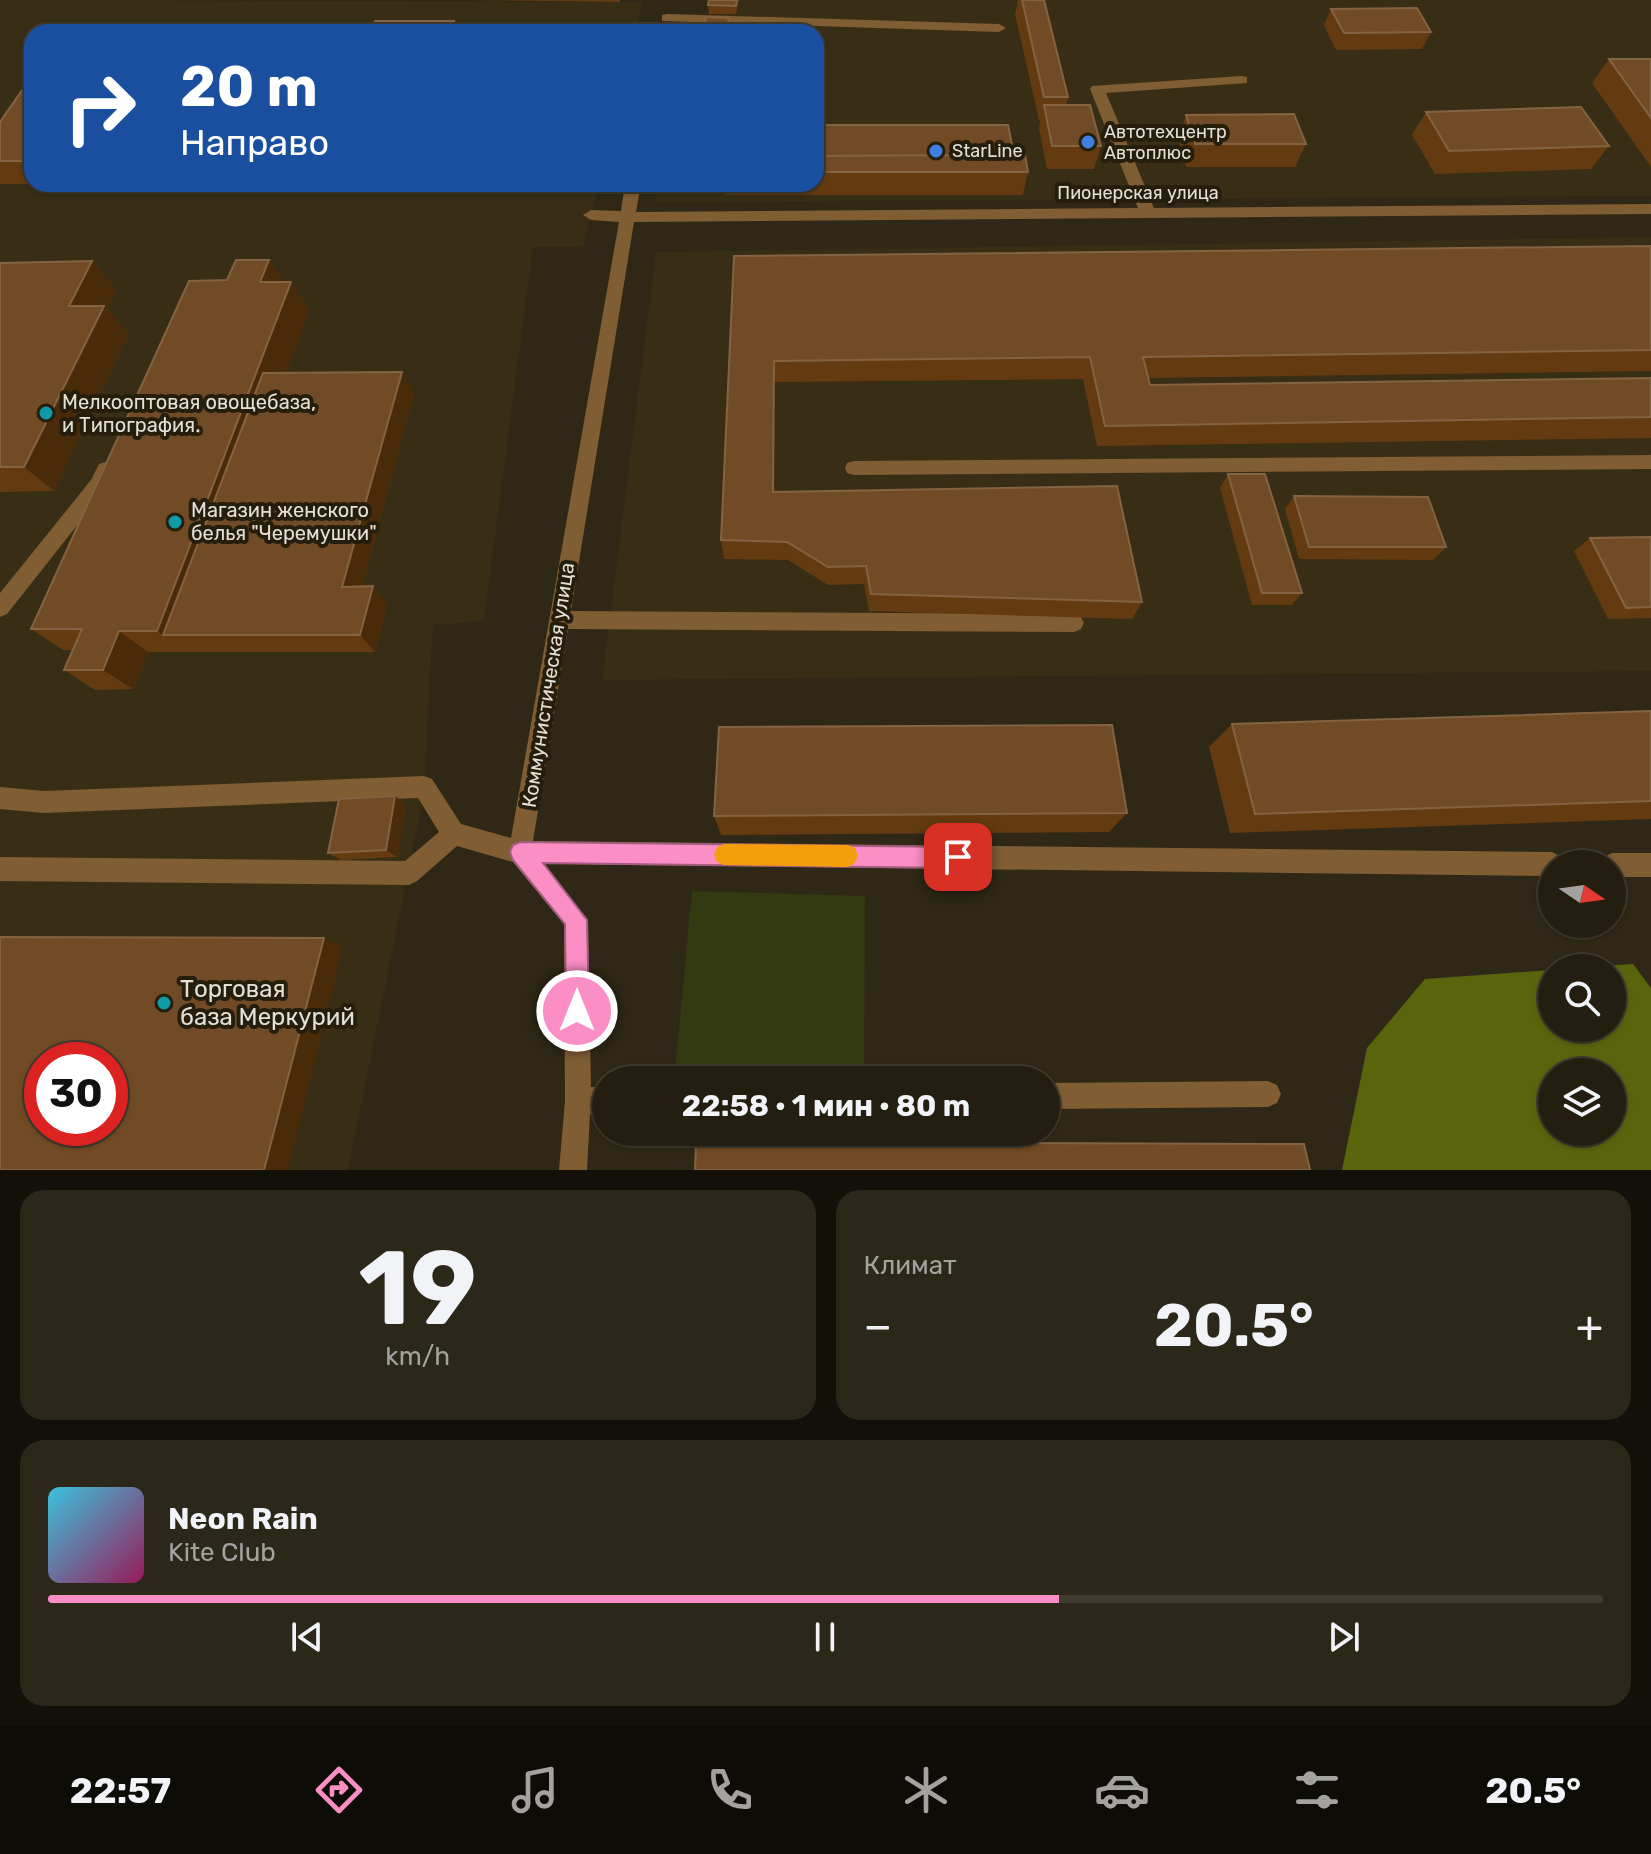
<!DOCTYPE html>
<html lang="ru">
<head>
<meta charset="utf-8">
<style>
	:root { --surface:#231e10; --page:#2b2719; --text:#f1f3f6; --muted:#a3a29f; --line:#403c30; --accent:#fb8fc5 }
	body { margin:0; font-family:Rubik,sans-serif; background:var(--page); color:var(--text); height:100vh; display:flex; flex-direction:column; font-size:30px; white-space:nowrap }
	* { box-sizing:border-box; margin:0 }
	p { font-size:26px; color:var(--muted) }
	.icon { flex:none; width:44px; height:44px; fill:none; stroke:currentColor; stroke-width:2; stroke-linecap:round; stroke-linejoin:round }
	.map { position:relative; height:1170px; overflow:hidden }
	.side { display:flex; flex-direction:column; gap:20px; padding:20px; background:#131009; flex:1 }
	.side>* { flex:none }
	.guide { position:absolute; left:24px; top:24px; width:800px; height:168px; border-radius:24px; box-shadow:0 2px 6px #0004,0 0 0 2px var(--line); background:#1a4fa0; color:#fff; overflow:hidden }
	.needle { width:52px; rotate:103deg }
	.fabs { position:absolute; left:1538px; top:850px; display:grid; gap:16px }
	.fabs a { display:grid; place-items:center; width:88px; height:88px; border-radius:50%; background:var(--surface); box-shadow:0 2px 6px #0004,0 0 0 2px var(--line); font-size:40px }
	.speed { position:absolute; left:24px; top:1042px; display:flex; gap:16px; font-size:40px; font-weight:700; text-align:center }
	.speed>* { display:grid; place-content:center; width:104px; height:104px; border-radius:50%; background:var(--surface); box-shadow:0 2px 6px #0004,0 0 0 2px var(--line); line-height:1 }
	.speed .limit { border:12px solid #d22; background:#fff; color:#111 }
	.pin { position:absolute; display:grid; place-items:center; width:68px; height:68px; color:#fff; margin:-34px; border-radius:16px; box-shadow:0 4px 12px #0006 }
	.me { position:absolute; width:88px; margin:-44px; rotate:0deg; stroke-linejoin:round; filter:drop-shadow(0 0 6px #0008) }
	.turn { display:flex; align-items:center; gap:28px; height:168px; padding:0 24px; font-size:36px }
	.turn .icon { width:104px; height:104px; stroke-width:2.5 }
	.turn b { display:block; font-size:56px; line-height:68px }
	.big { font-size:60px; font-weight:700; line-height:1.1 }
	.side .card { flex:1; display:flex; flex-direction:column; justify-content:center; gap:12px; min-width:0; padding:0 28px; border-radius:24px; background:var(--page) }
	.side .dial { align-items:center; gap:0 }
	.dial b { font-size:104px; line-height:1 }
	.song { display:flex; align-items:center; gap:24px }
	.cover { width:96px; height:96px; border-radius:12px; background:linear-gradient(135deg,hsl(190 70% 55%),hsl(330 70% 35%)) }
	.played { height:8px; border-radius:4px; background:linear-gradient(90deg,var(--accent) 65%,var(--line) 65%) }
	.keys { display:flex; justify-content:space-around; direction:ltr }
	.heat { display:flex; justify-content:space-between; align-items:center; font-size:44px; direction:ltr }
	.side .tiles { flex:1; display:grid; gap:20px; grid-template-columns:1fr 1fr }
	.card:last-child { grid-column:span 2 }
	.trip { position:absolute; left:592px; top:1066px; width:468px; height:80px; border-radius:40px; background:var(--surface); box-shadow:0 2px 6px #0004,0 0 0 2px var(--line); font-weight:700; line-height:80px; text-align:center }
	.tabs { display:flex; height:128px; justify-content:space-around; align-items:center; background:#0e0c06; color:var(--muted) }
	.tabs .icon { width:56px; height:56px }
	.tabs .current { color:var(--accent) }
	.tabs b { font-size:36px; color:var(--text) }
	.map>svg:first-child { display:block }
	.built { fill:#382e16; fill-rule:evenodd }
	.green { fill:#333910 }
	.forest { fill:#5a640d; fill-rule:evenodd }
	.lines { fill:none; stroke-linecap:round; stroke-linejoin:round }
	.minor { fill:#805d33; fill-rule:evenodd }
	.wall { fill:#643a10 }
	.shaded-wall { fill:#492b09 }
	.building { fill:#714b25; stroke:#836341; stroke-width:2; fill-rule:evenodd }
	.route { fill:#fb8fc5; stroke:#a35d80; stroke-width:2 }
	.slow { fill:#f59e0b }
	.shop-dot { fill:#3f7fe0; stroke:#251e0d; stroke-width:3 }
	.culture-dot { fill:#0f9aa8; stroke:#251e0d; stroke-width:3 }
	.labels { text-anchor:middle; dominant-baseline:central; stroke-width:8; stroke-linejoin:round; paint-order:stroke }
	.far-poi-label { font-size:18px; fill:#e4e0d5; stroke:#251e0d; text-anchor:start }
	.far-street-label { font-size:18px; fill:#e4e0d5; stroke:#251e0d }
	.poi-label { font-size:20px; fill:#e4e0d5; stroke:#251e0d; text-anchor:start }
	.street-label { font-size:20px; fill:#e4e0d5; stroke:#251e0d }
	.near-poi-label { font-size:24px; fill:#e4e0d5; stroke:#251e0d; text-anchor:start }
</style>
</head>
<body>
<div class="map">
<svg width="1651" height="1170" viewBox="0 0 1651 1170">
	<rect width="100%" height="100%" fill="#2f2816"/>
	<g class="built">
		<path d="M0,0L642,2L635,32H32V184H599L583,247H533L484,621L433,625L424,787L419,819L348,1170H0ZM42,1060H110V1128H42Z"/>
		<polygon points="713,0 1651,0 1651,196 654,202 659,184 816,184 816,32 704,32"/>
		<polygon points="1651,237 1651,671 602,680 656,252"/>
	</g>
	<polygon class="green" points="692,891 865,896 864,1078 675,1072"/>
	<path class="forest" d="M1633,964L1651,988V1170H1342L1367,1048L1425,979L1552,970V1028H1612V968H1575ZM1552,1072H1612V1132H1552Z"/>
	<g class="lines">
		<g class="minor">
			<polygon points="667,14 999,24 1006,28 999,32 662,21 662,15"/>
			<polygon points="1242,76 1247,77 1247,83 1106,93 1154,208 1651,204 1651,214 634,222 571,611 1074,614 1081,617 1084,623 1081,629 1074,632 568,629 533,841 1552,852 1560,856 1564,864 1552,864 1552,876 545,864 588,920 591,1087 606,1087 606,1113 590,1114 587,1170 559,1170 565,1101 564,924 513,862 457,846 417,881 409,885 0,881 0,857 405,861 439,832 418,798 44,813 0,809 0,787 44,791 424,776 432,779 461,824 511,838 619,222 591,220 583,215 591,210 621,211 625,184 641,184 636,212 1138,208 1090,89 1092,86"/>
			<polygon points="1651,455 1651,469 854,475 847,473 845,468 847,463 854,461"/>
			<polygon points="106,462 113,464 115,469 105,490 7,614 0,617 0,593 91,480 99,464"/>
			<polygon points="1612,853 1651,853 1651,877 1612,877 1612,864 1601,864 1604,857"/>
			<polygon points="1268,1081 1277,1085 1281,1094 1277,1103 1268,1107 1046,1109 1046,1083"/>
		</g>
	</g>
	<g class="wall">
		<polygon points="472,0 620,0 620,2"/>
		<polygon points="739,0 736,14 709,14 708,5"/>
		<polygon points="1018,0 1044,0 1068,97 1066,105 1101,146 1094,169 1047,169 1039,128 1040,120 1039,120 1015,14"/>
		<polygon points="1331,9 1431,32 1422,49 1336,50 1324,25"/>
		<polygon points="1609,59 1651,59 1651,167 1592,83"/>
		<polygon points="32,76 32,184 0,184 0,122"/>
		<polygon points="1426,112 1609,146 1591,169 1435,174 1412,135"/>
		<polygon points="1186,115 1306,144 1295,167 1186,167 1178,138"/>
		<polygon points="816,125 1014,155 1028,172 1023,195 725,195 724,184 816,184"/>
		<polygon points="1651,246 1651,371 1148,378 1150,385 1651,378 1651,438 1097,446 1083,379 775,382 775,492 1142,602 1132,619 869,611 864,584 828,585 788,560 724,559 721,540 734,256"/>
		<polygon points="269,260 283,282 309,310 286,373 414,393 362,586 387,604 375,652 148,652 133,689 95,690 64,670 72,650 63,650 31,629 227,280"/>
		<polygon points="92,261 116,290 107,308 128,334 54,491 0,492 0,263"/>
		<polygon points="1228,474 1302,593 1292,605 1252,605 1220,488"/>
		<polygon points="1294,496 1446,547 1433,560 1299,559 1285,509"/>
		<polygon points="1651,537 1651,618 1608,619 1574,551 1590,538"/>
		<polygon points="1651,711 1651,819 1230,833 1209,747 1232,724"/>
		<polygon points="395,796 406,805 397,857 341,860 328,853"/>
		<polygon points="1127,813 1109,832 721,835 714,816"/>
	</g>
	<g class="shaded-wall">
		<polygon points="454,21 458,32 450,32"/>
		<polygon points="269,260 287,288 260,282"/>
		<polygon points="92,261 116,290 107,308 128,334 54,491 24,467 69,306"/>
		<polygon points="291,282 309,310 190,635 163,635 157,631"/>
		<polygon points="774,361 775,382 775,511 773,492"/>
		<polygon points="402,372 414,393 357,604 342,587"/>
		<polygon points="373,586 387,604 375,652 360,635"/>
		<polygon points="119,631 148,652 133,689 103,670"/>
		<polygon points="395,796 406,805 397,857 386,850"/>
		<polygon points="324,938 343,946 288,1170 264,1170"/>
	</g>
	<g class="building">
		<polygon points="709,0 737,0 736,6 708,5"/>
		<polygon points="1022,0 1044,0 1068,97 1044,97"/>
		<polygon points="1417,8 1431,32 1344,33 1331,9"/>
		<polygon points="706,17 729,18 726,32 703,32"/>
		<polygon points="375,21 454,21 450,32 371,32"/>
		<polygon points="1609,59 1651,59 1651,118"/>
		<polygon points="32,76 32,161 0,161 0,122"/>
		<polygon points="1044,105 1090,105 1101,146 1052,146"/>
		<polygon points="1581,107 1609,146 1449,151 1426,112"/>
		<polygon points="1294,114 1306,144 1195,144 1186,115"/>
		<polygon points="816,125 1008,125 1014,155 816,156"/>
		<polygon points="1025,155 1028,172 816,172 816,156"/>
		<polygon points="1651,246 1651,350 1143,357 1150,385 1651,378 1651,417 1105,426 1090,357 774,361 773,492 1117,486 1142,602 871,594 866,566 828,567 787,542 721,540 734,256"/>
		<polygon points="236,260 269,260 260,282 291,282 157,631 119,631 103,670 64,670 82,629 31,629 189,281 227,280"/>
		<polygon points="92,261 69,306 104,306 24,467 0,467 0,263"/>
		<polygon points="402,372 342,587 373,586 360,635 163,635 263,373"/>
		<polygon points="1228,474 1265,474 1302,593 1262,593"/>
		<polygon points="1294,496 1428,497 1446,547 1309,547"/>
		<polygon points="1651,537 1651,607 1626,608 1590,538"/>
		<polygon points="1651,711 1651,801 1255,814 1232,724"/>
		<polygon points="1112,725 1127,813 714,816 719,727"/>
		<polygon points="395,796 386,850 328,853 339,799"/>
		<path d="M0,937L324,938L264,1170H0ZM42,1060H110V1128H42Z"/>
		<polygon points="696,1142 1304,1144 1310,1170 695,1170"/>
	</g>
	<polygon class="route" points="520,842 958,847 965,850 969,857 965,865 958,868 543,863 587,920 589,1011 585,1019 577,1022 569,1019 566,1011 565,924 513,860 510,852 513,845"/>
	<polygon class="slow" points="724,844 848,845 855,848 858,856 855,863 848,867 724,865 717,862 714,855 717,847"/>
	<g class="shop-dot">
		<circle cx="1088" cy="142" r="8"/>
		<circle cx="936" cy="151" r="8"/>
	</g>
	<g class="culture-dot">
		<circle cx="46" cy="413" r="8"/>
		<circle cx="175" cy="522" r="8"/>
		<circle cx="164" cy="1003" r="8"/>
	</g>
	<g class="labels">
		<g class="far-poi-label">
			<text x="1104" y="132">Автотехцентр<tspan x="1104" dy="21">Автоплюс</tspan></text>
			<text x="952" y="151">StarLine</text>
		</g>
		<g class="far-street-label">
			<text x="1138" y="193">Пионерская улица</text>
		</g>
		<g class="poi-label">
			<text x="62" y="402">Мелкооптовая овощебаза,<tspan x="62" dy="23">и Типография.</tspan></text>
			<text x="191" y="510">Магазин женского<tspan x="191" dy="23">белья "Черемушки"</tspan></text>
		</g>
		<g class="street-label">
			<text transform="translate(548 685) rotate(-81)">Коммунистическая улица</text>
		</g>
		<g class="near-poi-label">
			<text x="180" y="989">Торговая<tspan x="180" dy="28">база Меркурий</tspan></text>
		</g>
	</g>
</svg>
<div class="fabs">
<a><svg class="needle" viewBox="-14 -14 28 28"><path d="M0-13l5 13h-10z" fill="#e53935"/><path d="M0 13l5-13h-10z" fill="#a3a29f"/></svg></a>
<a><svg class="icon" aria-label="search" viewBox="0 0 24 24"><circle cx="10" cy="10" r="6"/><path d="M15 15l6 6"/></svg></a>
<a><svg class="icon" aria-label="layers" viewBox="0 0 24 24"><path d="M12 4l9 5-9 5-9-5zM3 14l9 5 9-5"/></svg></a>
</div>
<div class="speed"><div class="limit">30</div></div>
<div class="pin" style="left:958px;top:857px;background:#d93025"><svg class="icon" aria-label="arrive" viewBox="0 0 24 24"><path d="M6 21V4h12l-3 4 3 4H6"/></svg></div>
<svg class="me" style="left:577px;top:1011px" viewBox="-20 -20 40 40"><circle r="17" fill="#fb8fc5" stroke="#fff" stroke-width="3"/><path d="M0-11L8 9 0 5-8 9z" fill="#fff"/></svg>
<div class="trip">22:58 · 1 мин · 80 m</div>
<div class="guide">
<div class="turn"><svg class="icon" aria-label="right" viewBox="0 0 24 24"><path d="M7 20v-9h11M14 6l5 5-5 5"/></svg><div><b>20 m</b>Направо</div></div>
</div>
</div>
<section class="side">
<div class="tiles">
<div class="card dial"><b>19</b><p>km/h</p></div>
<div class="card"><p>Климат</p>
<div class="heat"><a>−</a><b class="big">20.5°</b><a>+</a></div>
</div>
<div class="card">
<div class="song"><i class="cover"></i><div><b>Neon Rain</b><p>Kite Club</p></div></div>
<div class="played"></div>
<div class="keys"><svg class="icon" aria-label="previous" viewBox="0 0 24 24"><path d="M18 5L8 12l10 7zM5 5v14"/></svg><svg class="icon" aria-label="pause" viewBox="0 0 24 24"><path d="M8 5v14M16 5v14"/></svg><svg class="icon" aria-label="next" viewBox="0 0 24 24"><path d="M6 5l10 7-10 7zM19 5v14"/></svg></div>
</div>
</div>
</section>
<nav class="tabs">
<b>22:57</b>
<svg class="icon current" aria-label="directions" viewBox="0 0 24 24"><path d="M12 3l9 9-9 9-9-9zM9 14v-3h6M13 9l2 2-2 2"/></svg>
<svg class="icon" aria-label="music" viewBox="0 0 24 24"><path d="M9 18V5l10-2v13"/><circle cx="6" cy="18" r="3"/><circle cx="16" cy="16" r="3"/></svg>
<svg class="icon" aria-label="phone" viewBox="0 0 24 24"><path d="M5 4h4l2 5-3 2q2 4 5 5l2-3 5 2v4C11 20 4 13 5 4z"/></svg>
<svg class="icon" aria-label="climate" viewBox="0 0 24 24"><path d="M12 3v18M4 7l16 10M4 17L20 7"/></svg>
<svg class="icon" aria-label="car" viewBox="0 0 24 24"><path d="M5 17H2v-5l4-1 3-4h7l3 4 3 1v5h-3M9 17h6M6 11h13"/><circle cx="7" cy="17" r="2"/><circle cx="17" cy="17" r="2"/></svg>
<svg class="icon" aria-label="filters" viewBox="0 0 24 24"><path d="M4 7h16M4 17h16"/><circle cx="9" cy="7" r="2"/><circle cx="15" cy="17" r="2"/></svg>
<b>20.5°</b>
</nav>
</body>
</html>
